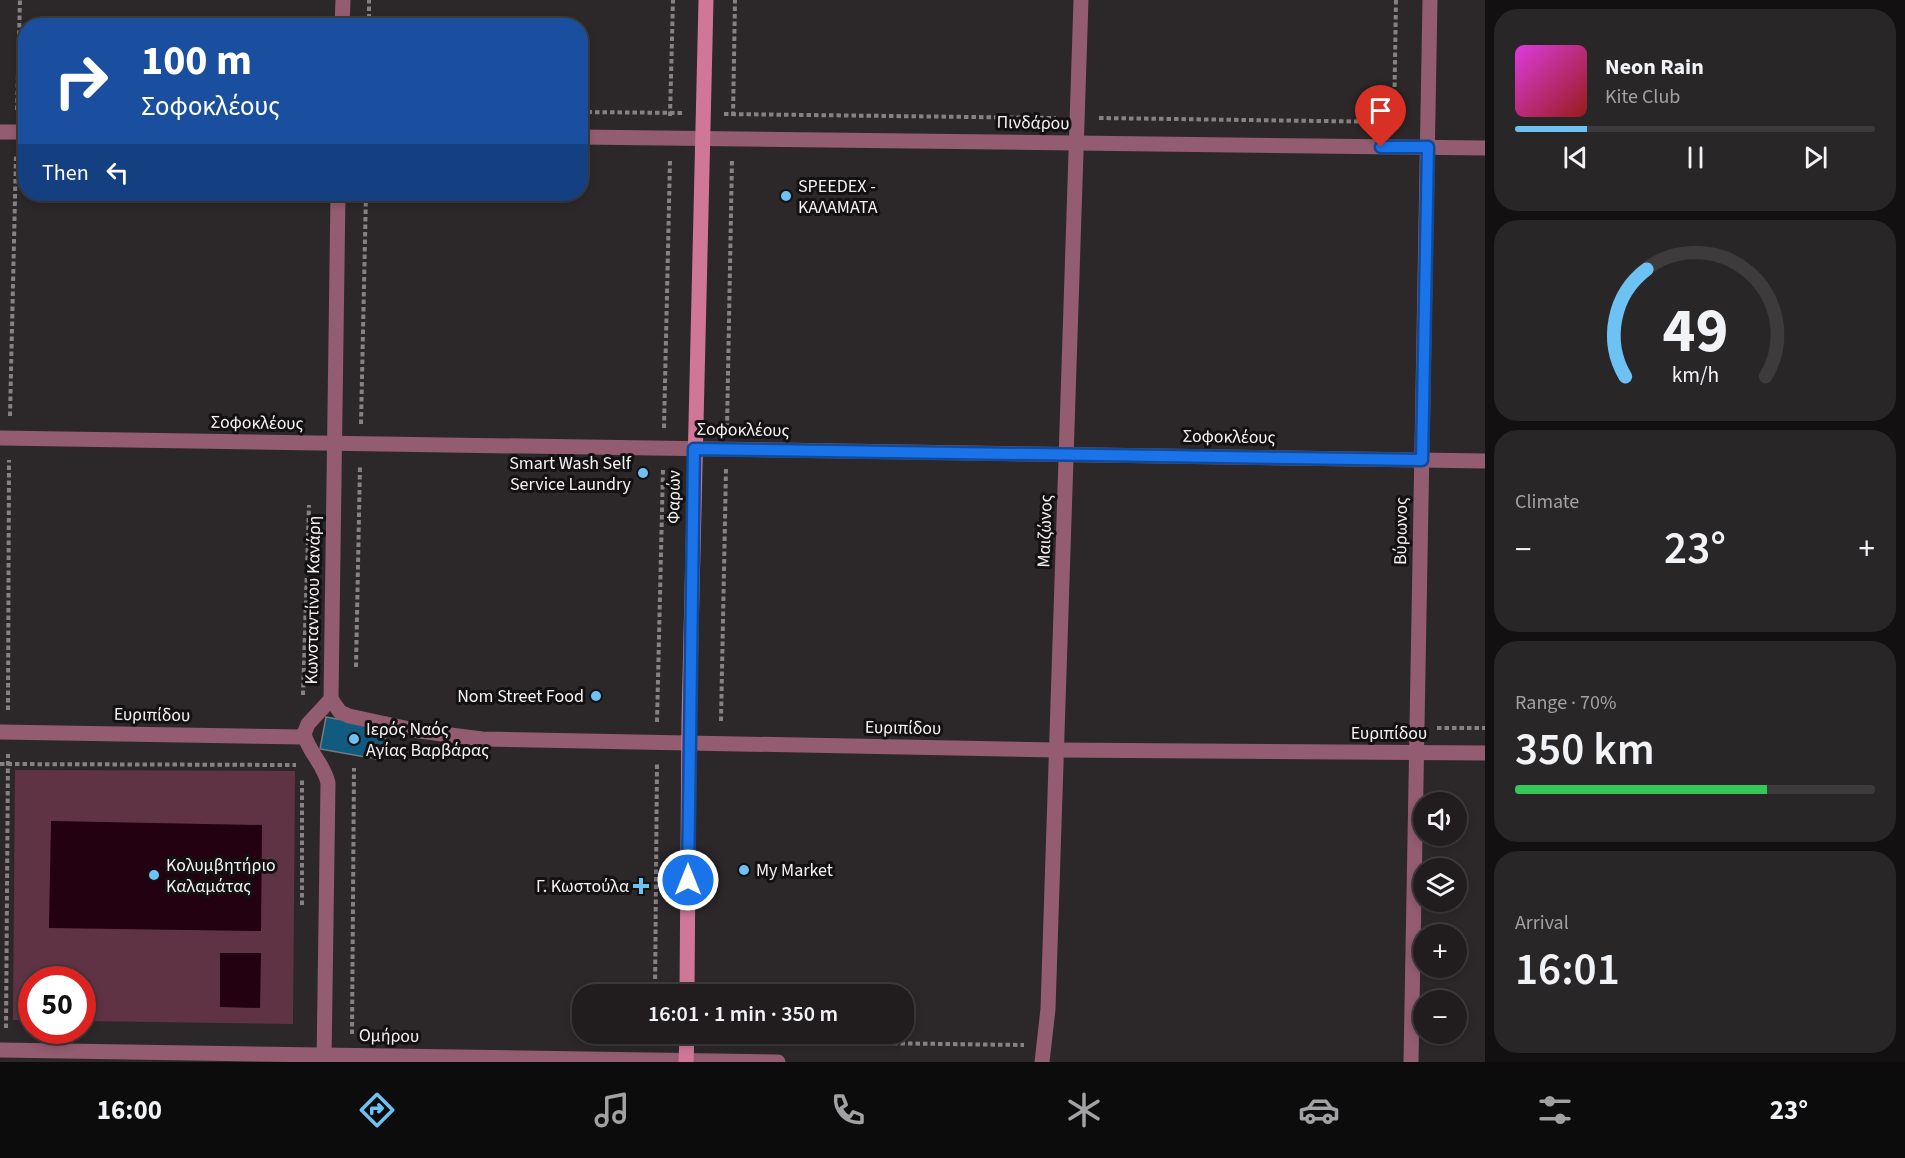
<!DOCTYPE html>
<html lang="en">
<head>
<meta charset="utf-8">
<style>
	:root { --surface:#211d1f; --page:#292628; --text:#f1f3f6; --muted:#a2a2a4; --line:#3e3b3d; --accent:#6dc2f3 }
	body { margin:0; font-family:"Source Sans 3",sans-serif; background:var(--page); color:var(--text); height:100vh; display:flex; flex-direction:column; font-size:22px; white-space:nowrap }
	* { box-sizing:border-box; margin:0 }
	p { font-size:20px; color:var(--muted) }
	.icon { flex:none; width:33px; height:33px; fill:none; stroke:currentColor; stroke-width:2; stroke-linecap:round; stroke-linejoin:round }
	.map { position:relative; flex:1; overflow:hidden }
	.panel { display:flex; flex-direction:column; gap:9px; padding:9px; background:#121011; width:420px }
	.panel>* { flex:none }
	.guide { position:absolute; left:18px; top:18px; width:570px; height:183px; border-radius:24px; box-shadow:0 3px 9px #0003,0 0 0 2px var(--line); background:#1a4fa0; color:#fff; overflow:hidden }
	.tools { position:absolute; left:1413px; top:792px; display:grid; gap:12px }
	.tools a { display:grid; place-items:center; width:54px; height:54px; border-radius:50%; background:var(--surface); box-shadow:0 3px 9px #0003,0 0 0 2px var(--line); font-size:30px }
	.speed { position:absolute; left:18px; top:966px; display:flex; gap:12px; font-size:30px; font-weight:700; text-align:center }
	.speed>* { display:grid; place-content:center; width:78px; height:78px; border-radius:50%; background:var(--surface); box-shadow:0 3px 9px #0003,0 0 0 2px var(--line); line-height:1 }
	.speed .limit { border:9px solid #d22; background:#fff; color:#111 }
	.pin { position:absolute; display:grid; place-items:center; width:51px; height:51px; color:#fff; margin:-62px -26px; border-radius:50% 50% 50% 0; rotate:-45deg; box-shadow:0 0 6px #0007 }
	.pin .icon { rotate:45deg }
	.me { position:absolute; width:66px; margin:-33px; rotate:0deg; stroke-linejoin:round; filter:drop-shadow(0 0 4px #0008) }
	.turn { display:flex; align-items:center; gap:21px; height:126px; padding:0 24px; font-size:27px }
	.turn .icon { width:78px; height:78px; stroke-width:2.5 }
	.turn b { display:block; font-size:42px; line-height:51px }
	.then { display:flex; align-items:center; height:57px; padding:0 24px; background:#0003; gap:12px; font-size:22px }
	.big { font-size:45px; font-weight:600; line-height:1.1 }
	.panel .tile { flex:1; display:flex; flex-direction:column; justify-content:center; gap:9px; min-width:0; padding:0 21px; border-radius:24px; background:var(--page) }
	.panel .dial { align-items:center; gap:0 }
	.dial svg { height:156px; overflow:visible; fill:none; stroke:var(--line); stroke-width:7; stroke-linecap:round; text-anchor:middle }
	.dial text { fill:var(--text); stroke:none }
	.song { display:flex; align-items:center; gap:18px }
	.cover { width:72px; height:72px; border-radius:9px; background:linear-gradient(135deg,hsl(300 70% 55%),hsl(0 70% 35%)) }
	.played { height:6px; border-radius:3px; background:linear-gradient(90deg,var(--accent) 20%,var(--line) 20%) }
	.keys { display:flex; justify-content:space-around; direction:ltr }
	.heat { display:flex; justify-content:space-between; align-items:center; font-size:33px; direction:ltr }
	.charge { height:9px; border-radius:4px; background:linear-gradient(90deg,#34c759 70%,var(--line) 0) }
	.trip { position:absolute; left:572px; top:984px; width:342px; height:60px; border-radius:24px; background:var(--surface); box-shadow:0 3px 9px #0003,0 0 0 2px var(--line); font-weight:600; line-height:60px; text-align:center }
	.tabs { display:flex; height:96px; justify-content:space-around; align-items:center; background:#0d0c0c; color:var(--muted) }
	.tabs .icon { width:42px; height:42px }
	.tabs .active { color:var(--accent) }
	.tabs b { font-size:27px; color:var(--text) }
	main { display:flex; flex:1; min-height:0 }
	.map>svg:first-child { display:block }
	.garden { fill:#603344 }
	.water { fill:#230110 }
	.building { fill:#105b7f; stroke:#777b7f; stroke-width:1.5 }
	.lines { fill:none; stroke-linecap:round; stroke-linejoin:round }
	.path { stroke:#868283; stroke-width:4; stroke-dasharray:4.5 3; stroke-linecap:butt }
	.minor { stroke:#935c70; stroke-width:15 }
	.secondary { stroke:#d07798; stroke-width:15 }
	.route-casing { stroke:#114b97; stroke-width:15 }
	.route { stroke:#1a73e8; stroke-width:10 }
	.poi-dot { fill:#6dc2f3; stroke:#131111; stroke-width:2 }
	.labels { text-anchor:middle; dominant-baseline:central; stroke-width:6; stroke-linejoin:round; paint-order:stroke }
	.street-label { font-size:18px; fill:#f5f2f3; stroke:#131111 }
	.poi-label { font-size:18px; fill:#f5f2f3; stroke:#131111; text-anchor:start }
</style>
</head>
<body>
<main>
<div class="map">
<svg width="1485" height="1062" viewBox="0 0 1485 1062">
	<rect width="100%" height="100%" fill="#2c2729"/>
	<polygon class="garden" points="15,770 295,771 293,1024 83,1021 82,980 32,980 31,1020 13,1020"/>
	<g class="water">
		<polygon points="51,821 262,825 261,931 49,928"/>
		<polygon points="220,953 261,953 260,1008 220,1007"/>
	</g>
	<polygon class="building" points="326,717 387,728 382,760 320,749"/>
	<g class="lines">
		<g class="path">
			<polyline points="369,26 369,0"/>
			<polyline points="17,110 20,0"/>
			<polyline points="580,112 684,113"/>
			<polyline points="724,114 1056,118"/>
			<polyline points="670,116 673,0"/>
			<polyline points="733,116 735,0"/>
			<polyline points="1099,118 1394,122 1396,0"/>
			<polyline points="10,416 16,154"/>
			<polyline points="361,424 366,194"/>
			<polyline points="664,428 670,160"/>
			<polyline points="727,428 732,160"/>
			<polyline points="356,667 360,465"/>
			<polyline points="303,695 309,505"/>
			<polyline points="8,710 9,460"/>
			<polyline points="721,721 726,469"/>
			<polyline points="657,722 663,469"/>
			<polyline points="1437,728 1485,728"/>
			<polyline points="0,764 296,765"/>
			<polyline points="302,905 302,778"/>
			<polyline points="655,994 657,763"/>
			<polyline points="6,1028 8,754"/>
			<polyline points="352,1034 354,768"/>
			<polyline points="788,1042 1024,1045"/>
		</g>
		<g class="minor">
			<polyline points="342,26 343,0"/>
			<polyline points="0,132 26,132"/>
			<polyline points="580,137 1485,148"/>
			<polyline points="0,438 1485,461"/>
			<polyline points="331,699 340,712 349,716 419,731 482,739 1056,750 1485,753"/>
			<polyline points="0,732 304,737"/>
			<polyline points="0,1050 778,1062"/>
			<path d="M324,1062L328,783C324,764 309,753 304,734L308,724L331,699L338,194"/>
			<polyline points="1042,1062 1048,1009 1081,0"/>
			<polyline points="1411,1062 1430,0"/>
		</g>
		<g class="secondary">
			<polyline points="687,994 689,720 706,0"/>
			<polyline points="686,1062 687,1034"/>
		</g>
	</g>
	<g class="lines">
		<g class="route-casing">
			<polyline id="route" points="688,880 694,449 1422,460 1428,147 1381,147"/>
		</g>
		<use href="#route" class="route"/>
	</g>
	<g class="poi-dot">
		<circle cx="786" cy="196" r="6"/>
		<circle cx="643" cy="473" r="6"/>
		<circle cx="596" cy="696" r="6"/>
		<circle cx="354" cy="739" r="6"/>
		<circle cx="744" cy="870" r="6"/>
		<circle cx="154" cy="875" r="6"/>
		<path d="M638 877h6v6h6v6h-6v6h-6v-6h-6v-6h6z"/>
	</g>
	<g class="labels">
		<g class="street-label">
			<text transform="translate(1033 123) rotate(1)">Πινδάρου</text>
			<text transform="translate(257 423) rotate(1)">Σοφοκλέους</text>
			<text transform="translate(743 430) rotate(1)">Σοφοκλέους</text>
			<text transform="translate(1229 437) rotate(1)">Σοφοκλέους</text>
			<text transform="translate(674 497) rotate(-89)">Φαρών</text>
			<text transform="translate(1045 531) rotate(-88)">Μαιζώνος</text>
			<text transform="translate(1401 531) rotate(-89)">Βύρωνος</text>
			<text transform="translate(313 600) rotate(-89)">Κωνσταντίνου Κανάρη</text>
			<text transform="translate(152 715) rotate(1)">Ευριπίδου</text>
			<text transform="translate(903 728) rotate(1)">Ευριπίδου</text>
			<text x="1389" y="733">Ευριπίδου</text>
			<text transform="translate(389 1036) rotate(1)">Ομήρου</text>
		</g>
		<g class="poi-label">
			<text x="798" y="186">SPEEDEX -<tspan x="798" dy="21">ΚΑΛΑΜΑΤΑ</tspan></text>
			<text x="631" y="463" text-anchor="end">Smart Wash Self<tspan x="631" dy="21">Service Laundry</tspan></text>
			<text x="584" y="696" text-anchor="end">Nom Street Food</text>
			<text x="366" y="729">Ιερός Ναός<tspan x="366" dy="21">Αγίας Βαρβάρας</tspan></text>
			<text x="166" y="865">Κολυμβητήριο<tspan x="166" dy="21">Καλαμάτας</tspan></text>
			<text x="756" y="870">My Market</text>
			<text x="629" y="886" text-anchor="end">Γ. Κωστούλα</text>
		</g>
	</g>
</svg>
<div class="tools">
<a><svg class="icon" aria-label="sound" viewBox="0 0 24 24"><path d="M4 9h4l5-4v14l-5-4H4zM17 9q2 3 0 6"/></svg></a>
<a><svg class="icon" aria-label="layers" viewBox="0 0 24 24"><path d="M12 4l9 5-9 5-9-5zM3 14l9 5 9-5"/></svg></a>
<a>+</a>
<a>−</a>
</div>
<div class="speed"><div class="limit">50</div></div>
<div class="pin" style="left:1381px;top:147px;background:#d93025"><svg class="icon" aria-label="arrive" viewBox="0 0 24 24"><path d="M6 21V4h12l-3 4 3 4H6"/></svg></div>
<svg class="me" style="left:688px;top:880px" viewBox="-20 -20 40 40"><circle r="17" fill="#1a73e8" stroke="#fff" stroke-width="3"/><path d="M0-11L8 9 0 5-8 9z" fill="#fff"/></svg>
<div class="trip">16:01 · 1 min · 350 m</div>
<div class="guide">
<div class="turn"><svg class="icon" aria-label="right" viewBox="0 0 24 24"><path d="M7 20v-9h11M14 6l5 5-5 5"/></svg><div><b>100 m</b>Σοφοκλέους</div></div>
<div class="then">Then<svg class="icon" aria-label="left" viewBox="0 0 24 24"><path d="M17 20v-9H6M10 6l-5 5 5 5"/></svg></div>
</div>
</div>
<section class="panel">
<div class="tile">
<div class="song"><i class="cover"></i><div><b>Neon Rain</b><p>Kite Club</p></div></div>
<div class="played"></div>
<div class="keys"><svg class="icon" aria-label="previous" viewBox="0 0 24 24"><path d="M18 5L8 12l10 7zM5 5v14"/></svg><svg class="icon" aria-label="pause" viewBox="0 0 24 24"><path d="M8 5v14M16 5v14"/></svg><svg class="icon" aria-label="next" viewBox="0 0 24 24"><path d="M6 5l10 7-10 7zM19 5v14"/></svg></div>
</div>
<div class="tile dial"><svg viewBox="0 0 100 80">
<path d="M14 69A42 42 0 1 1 86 69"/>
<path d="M14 69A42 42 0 0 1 25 14" stroke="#6dc2f3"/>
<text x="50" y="56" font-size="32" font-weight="700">49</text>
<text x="50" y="72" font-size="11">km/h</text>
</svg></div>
<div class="tile"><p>Climate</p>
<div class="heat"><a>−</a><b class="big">23°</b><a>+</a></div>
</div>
<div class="tile"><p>Range · 70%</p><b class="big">350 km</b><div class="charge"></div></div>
<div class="tile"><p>Arrival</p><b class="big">16:01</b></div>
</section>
</main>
<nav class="tabs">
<b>16:00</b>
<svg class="icon active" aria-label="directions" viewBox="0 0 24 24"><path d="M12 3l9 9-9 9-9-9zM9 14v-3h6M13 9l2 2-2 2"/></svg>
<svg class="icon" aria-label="music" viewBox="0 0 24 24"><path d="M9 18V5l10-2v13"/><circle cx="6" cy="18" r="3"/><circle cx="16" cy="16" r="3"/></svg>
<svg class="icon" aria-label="phone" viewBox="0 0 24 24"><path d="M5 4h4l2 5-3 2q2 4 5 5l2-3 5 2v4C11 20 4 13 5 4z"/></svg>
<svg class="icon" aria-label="climate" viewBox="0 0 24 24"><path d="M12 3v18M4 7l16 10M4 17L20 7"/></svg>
<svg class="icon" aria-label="car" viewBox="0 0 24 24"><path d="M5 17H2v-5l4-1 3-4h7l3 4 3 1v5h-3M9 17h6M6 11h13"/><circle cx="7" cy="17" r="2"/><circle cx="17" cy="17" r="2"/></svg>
<svg class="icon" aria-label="filters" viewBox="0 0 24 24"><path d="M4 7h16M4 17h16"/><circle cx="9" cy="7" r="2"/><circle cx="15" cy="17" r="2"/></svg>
<b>23°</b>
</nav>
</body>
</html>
